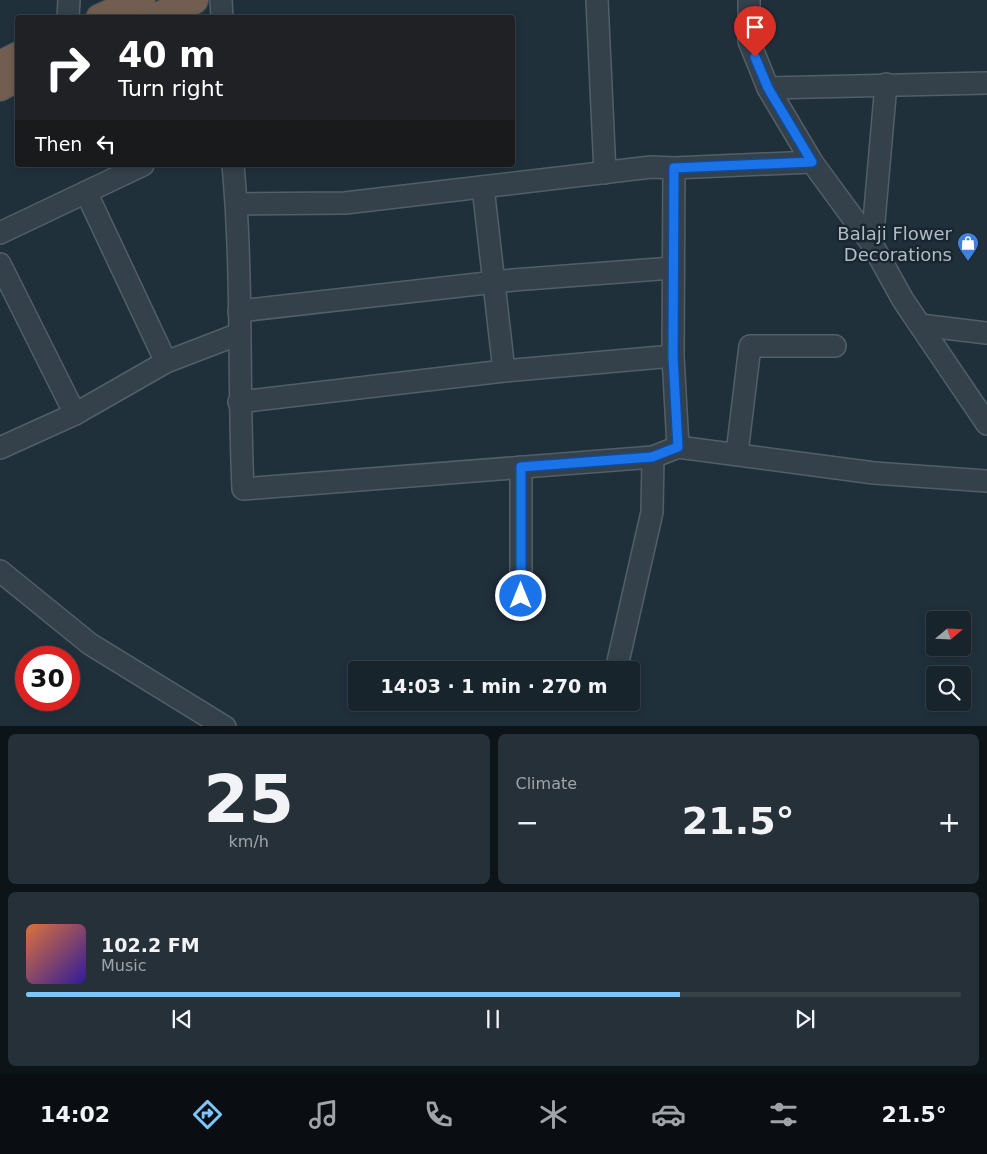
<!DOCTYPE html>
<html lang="en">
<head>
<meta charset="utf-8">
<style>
	:root { --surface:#18242c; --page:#253038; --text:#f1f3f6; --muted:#9fa4a9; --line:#364148; --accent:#7cc6fe }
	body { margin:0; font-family:"DejaVu Sans",sans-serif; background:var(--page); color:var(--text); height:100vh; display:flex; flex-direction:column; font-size:19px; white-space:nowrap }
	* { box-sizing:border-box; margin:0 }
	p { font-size:16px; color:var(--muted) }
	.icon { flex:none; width:28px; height:28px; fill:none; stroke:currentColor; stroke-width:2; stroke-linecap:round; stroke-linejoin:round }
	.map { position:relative; height:726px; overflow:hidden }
	.details { display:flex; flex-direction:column; gap:8px; padding:8px; background:#0d1418; flex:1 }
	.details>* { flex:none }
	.banner { position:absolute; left:15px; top:15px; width:500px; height:152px; border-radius:5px; box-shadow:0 2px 8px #0003,0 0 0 1px var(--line); background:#202124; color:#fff; overflow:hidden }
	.needle { width:32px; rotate:71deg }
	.tools { position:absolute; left:926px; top:611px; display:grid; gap:10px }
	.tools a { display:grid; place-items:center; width:45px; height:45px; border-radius:5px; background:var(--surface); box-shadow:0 2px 8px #0003,0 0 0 1px var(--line); font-size:25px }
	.speed { position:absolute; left:15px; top:646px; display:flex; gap:10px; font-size:25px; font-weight:700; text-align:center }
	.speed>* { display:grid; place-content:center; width:65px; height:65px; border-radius:50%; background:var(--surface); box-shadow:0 2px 8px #0003,0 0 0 1px var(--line); line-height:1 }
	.speed .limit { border:8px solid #d22; background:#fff; color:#111 }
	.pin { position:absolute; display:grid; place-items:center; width:42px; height:42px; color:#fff; margin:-51px -21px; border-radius:50% 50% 50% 0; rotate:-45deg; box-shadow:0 0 5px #0007 }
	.pin .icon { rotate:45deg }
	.me { position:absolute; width:55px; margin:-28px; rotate:0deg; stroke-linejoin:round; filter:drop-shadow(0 0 4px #0008) }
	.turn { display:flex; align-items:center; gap:18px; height:105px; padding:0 20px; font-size:22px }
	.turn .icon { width:65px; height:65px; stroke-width:2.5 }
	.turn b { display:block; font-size:35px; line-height:42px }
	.then { display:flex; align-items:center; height:48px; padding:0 20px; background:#0003; gap:10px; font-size:19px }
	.big { font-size:38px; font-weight:700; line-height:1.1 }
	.details .widget { flex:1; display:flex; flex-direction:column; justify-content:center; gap:8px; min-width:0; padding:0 18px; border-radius:8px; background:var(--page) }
	.details .dial { align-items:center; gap:0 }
	.dial b { font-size:65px; line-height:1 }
	.song { display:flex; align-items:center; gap:15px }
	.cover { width:60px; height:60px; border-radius:8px; background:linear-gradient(135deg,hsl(20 70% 55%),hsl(250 70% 35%)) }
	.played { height:5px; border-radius:2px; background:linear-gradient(90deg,var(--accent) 70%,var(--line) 70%) }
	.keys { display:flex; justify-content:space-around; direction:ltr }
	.heat { display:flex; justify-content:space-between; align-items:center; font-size:28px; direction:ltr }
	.details .tiles { flex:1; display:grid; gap:8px; grid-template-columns:1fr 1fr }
	.widget:last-child { grid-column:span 2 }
	.trip { position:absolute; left:348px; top:661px; width:292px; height:50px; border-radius:5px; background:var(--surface); box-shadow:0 2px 8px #0003,0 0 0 1px var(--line); font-weight:700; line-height:50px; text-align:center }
	.menu { display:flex; height:80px; justify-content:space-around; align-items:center; background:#0a0e12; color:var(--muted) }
	.menu .icon { width:35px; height:35px }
	.menu .selected { color:var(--accent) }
	.menu b { font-size:22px; color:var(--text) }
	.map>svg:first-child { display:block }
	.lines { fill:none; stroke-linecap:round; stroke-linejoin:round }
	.street-casing { stroke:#515f68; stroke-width:24 }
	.highway-casing { stroke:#3e4c55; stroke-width:30 }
	.street { stroke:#34414b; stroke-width:21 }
	.highway { stroke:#715e50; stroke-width:28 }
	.route-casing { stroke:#114b97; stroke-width:12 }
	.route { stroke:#1a73e8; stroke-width:9 }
	.labels { text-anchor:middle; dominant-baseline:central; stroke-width:5; stroke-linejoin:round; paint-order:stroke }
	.poi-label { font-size:18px; fill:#aebcc7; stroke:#19262f; text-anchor:end }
</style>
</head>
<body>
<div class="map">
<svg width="987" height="727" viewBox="0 0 987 727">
	<rect width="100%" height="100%" fill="#20303b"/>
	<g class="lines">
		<g class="street-casing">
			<g id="street">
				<polyline points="221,0 222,18"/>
				<polyline points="597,0 605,173"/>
				<polyline points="749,0 749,41 768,88 812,162 872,244 903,300 987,424"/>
				<polyline points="68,18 69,0"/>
				<polyline points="768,88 987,83"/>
				<path d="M233,165C243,273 238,381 243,489L653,457L678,447L874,473L987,481"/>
				<polyline points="674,168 673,356 678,447"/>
				<polyline points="483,187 504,371"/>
				<polyline points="86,192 166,362"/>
				<polyline points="237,204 345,203 651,167 674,168 812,162"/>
				<polyline points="0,233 143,165"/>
				<polyline points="872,244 886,84"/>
				<polyline points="0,264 75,414 166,362 239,334"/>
				<polyline points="239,311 513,280 672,268"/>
				<polyline points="920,325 987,333"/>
				<polyline points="239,402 504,371 673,356"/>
				<polyline points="0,448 75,414"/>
				<polyline points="737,453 750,346 835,346"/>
				<polyline points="521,467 521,596"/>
				<polyline points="0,571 90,644 225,727"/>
				<polyline points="617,666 652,512 653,457"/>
			</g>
		</g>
		<g class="highway-casing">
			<g id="highway">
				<polyline points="100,18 141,0"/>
				<polyline points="155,18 194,0"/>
				<polyline points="0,65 18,56"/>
				<polyline points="0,87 18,77"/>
			</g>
		</g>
		<use href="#street" class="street"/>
		<use href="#highway" class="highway"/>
	</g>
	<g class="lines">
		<g class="route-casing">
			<polyline id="route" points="521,596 521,467 652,457 678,447 673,356 674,168 812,162 768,88 755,57"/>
		</g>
		<use href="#route" class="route"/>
	</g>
	<defs>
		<g id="shop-pin" transform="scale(1.125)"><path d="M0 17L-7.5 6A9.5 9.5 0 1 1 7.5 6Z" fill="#3f7fe0" stroke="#19262f"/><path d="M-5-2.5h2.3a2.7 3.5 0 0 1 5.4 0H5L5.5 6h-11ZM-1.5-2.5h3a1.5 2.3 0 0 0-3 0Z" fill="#fff"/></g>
	</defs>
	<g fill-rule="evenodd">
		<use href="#shop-pin" x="968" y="243"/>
	</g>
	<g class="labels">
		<g class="poi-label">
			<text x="952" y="233">Balaji Flower<tspan x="952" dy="21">Decorations</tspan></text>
		</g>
	</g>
</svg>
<div class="tools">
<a><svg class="needle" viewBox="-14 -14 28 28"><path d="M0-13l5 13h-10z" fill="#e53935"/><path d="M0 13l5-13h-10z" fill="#9fa4a9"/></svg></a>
<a><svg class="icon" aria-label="search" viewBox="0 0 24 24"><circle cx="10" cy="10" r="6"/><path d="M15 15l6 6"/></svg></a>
</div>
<div class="speed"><div class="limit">30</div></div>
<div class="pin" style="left:755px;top:57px;background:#d93025"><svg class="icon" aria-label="arrive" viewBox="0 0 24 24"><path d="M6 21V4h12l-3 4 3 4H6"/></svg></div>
<svg class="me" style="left:521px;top:596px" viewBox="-20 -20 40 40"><circle r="17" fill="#1a73e8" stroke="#fff" stroke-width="3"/><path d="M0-11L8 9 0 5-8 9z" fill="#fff"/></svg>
<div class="trip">14:03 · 1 min · 270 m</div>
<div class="banner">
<div class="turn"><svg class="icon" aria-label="right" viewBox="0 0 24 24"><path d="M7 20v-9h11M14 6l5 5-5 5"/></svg><div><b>40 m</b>Turn right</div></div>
<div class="then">Then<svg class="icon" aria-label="left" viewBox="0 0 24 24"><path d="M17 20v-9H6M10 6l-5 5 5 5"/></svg></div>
</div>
</div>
<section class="details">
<div class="tiles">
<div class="widget dial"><b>25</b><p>km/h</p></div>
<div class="widget"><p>Climate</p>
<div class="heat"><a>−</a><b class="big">21.5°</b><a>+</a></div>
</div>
<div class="widget">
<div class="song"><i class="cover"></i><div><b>102.2 FM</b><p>Music</p></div></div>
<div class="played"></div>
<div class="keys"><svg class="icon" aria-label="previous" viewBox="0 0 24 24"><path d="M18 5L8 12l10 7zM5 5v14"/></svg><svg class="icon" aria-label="pause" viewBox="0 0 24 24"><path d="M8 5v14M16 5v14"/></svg><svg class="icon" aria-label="next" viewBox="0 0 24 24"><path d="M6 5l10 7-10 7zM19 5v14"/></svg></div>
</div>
</div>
</section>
<nav class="menu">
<b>14:02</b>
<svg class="icon selected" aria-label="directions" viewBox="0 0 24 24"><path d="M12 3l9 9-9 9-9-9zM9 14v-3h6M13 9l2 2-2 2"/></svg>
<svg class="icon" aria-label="music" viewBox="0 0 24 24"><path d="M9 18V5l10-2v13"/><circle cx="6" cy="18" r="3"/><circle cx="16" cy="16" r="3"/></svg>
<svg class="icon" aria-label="phone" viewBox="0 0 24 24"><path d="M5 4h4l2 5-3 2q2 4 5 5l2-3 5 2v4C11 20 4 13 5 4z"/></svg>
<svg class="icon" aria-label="climate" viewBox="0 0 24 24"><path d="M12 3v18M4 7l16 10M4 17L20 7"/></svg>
<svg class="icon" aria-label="car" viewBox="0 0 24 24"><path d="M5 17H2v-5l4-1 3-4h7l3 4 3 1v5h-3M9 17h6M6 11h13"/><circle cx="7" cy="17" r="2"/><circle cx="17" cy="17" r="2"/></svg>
<svg class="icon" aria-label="filters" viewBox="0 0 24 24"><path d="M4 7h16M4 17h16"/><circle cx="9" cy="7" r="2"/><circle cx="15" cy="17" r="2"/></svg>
<b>21.5°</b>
</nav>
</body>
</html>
